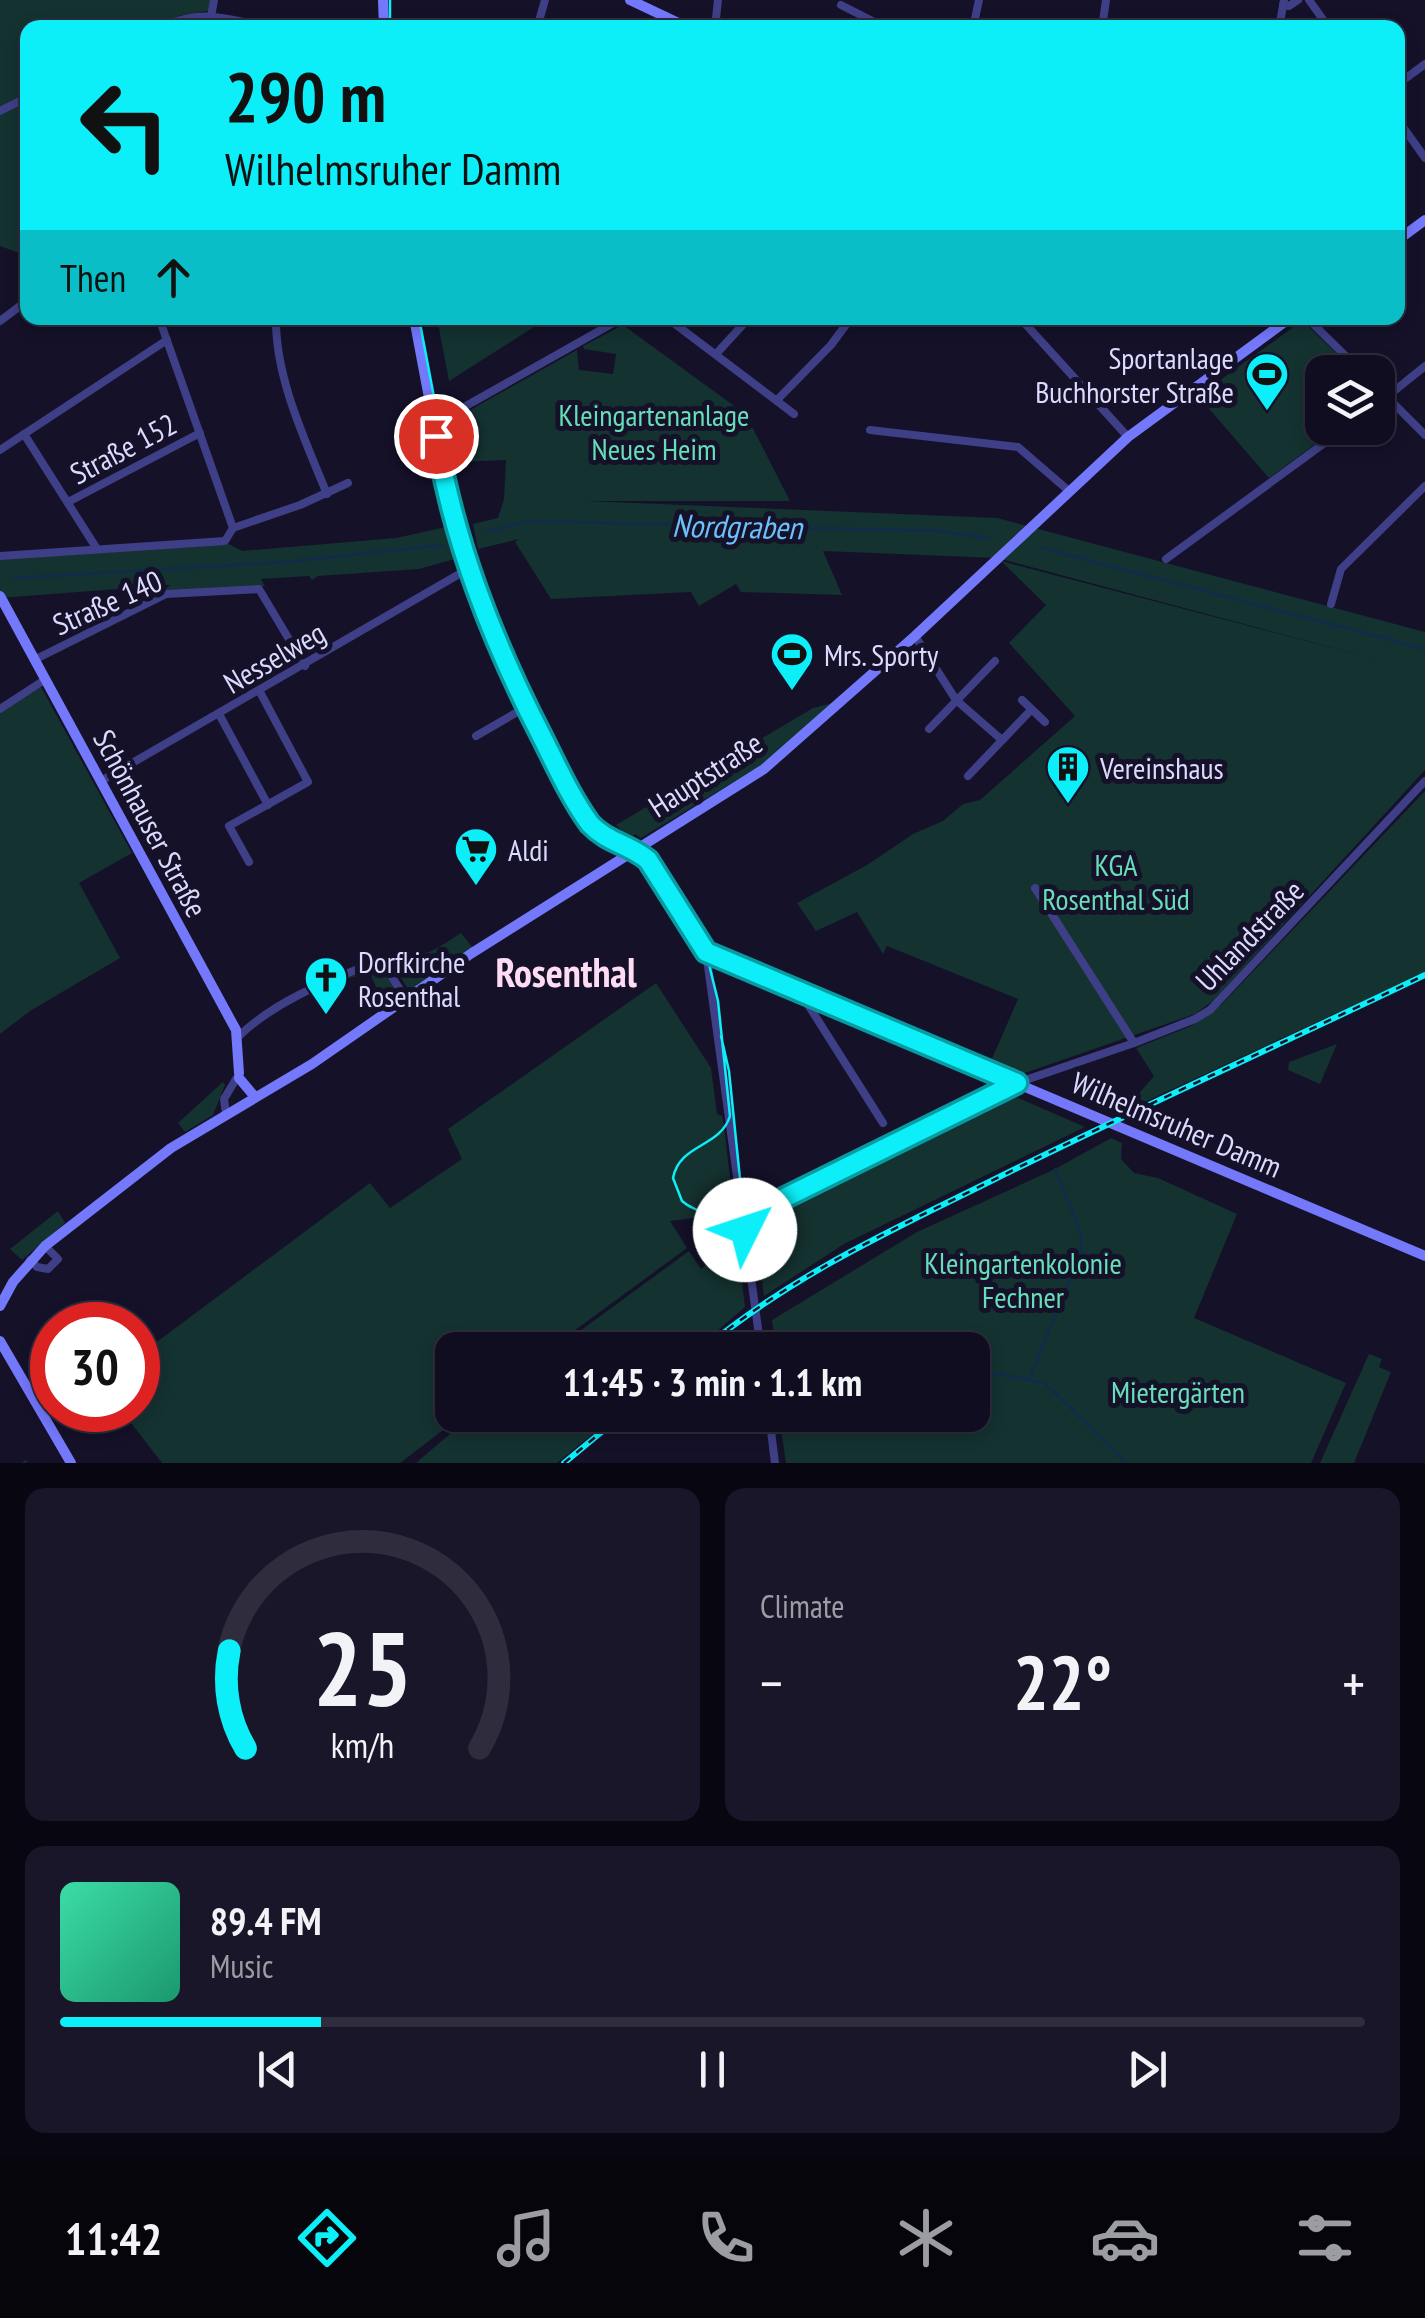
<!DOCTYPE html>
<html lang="en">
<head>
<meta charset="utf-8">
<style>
	:root { --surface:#0f0d1f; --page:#181628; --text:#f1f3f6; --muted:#9b9ca4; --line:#2f2d3d; --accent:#0ceef8 }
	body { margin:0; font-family:"PT Sans Narrow",sans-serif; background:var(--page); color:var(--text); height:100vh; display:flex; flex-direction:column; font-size:38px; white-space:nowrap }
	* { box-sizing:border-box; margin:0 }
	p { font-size:32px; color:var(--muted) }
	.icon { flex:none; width:55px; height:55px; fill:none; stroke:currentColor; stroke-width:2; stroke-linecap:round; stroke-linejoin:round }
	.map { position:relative; height:1463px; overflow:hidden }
	.drawer { display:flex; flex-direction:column; gap:25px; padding:25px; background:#080711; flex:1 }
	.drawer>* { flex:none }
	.banner { position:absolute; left:20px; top:20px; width:1385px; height:305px; border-radius:20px; box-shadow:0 5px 15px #0003,0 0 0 2px var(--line); background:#0ceef8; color:#111; overflow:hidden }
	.fabs { position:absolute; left:1305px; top:355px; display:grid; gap:20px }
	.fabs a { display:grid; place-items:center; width:90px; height:90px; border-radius:20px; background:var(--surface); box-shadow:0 5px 15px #0003,0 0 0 2px var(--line); font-size:50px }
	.speed { position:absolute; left:30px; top:1302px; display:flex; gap:20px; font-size:50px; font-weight:700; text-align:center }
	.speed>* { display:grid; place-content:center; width:130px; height:130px; border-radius:50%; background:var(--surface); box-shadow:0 5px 15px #0003,0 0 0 2px var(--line); line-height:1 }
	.speed .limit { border:15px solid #d22; background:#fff; color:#111 }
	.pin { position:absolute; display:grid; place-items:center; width:85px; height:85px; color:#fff; margin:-42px; border:5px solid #fff; border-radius:50%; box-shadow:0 2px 10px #0007 }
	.me { position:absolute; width:110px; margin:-55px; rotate:49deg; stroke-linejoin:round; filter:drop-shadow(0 0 8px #0008) }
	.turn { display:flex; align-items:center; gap:35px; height:210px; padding:0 40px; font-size:45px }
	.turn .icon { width:130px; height:130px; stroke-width:2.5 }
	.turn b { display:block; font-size:70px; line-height:85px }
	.then { display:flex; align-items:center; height:95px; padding:0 40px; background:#0003; gap:20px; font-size:38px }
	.big { font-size:75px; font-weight:600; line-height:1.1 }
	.drawer .tile { flex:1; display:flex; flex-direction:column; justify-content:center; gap:15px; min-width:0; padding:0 35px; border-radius:20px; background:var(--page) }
	.drawer .dial { align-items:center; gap:0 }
	.dial svg { height:260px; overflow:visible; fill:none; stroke:var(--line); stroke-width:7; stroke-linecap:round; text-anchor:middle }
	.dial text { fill:var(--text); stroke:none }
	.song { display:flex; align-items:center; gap:30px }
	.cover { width:120px; height:120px; border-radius:15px; background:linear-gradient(135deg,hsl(160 70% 55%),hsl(160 70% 35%)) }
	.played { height:10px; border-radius:5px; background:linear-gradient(90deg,var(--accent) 20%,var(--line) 20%) }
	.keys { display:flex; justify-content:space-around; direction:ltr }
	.heat { display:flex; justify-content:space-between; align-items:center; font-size:55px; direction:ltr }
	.drawer .tiles { flex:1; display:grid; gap:25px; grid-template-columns:1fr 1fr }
	.tile:last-child { grid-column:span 2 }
	.trip { position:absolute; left:435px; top:1332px; width:555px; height:100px; border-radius:20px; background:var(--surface); box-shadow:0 5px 15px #0003,0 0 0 2px var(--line); font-weight:600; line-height:100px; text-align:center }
	.menu { display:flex; height:160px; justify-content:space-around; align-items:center; background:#06050c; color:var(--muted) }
	.menu .icon { width:70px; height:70px }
	.menu .selected { color:var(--accent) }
	.menu b { font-size:45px; color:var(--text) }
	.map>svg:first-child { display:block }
	.green { fill:#143230 }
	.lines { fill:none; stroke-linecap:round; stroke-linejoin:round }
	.stream { stroke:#102b4d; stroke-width:2.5 }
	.street { stroke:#3e3f86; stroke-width:8 }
	.secondary { stroke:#7478fb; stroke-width:10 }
	.tram { stroke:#0ceef8; stroke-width:2.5 }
	.rail-casing { stroke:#0ceef8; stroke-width:6 }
	.rail { stroke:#141129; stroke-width:2.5; stroke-dasharray:8; stroke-linecap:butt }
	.route-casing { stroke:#089ba1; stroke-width:25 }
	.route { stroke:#0ceef8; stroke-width:18 }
	.labels { text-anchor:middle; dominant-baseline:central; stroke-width:10; stroke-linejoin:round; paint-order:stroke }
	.poi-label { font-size:30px; fill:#dcdafe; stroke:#141129; text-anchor:start }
	.park-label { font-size:30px; fill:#67ddb9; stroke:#141129 }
	.street-label { font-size:30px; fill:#dcdafe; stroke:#141129 }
	.water-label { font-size:32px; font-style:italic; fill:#6bc0fb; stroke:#141129 }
	.district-label { font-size:40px; font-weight:bold; fill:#fedcf3; stroke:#141129 }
</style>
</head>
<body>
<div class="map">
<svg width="1425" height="1463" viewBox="0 0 1425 1463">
	<rect width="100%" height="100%" fill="#141129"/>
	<g class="green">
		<polygon points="0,0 211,0 209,11 182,15 157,27 28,28 27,94 0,108"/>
		<polygon points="27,99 27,256 0,246 0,113"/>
		<polygon points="437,318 548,318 449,381"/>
		<polygon points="1299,323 1307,325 1356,372 1322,372 1322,428 1337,428 1269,478 1198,396"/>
		<polygon points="623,325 737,408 743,409 790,501 586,501 997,518 1425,632 1425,770 1214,1000 1195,1014 1022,1074 991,1061 1018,999 887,946 883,954 857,912 816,931 797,903 867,865 913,834 943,821 963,804 980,800 1075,716 1009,643 1046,605 1001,561 1371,658 997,558 823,551 842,595 741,592 736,584 699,606 691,592 551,599 515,542 519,539 478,549 473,524 498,518 504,499 506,460 457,462 447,423 577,350 579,370 613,374 616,354 584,349 583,346"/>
		<polygon points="446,527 455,559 419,569 318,576 312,580 309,576 261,579 265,586 160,593 170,585 0,598 0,557 227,543 242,551 396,538"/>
		<polygon points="41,687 132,853 79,883 120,958 30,1011 0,1034 0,713"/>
		<polygon points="833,703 765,763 641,838 635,834 630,838 616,825 813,708"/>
		<polygon points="1425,791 1425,972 1123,1112 1154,1076 1136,1048 1191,1026 1221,1005"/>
		<path d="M461,933L473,948L409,991L395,968L398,956L407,952C427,960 444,943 461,933Z"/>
		<polygon points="380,967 400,996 400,999 385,1008 370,973 337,981"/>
		<polygon points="656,983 711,1068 717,1114 722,1116 724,1126 734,1213 670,1221 687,1248 548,1350 452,1350 452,1415 463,1415 400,1463 162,1463 121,1410 138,1410 138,1356 370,1183 390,1208 462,1159 448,1129"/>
		<polygon points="1337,1044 1320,1084 1288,1070 1289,1062"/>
		<polygon points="223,1082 225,1085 213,1115 185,1132 178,1123"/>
		<polygon points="1016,1097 1085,1127 844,1244 764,1296 755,1228 760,1220 1005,1098"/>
		<polygon points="1111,1138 1122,1143 1121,1159 1134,1173 1158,1178 1237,1214 1194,1318 1346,1383 1311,1463 786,1463 779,1415 972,1415 972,1350 776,1350 772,1320 917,1232 1055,1169"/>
		<polygon points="58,1211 65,1223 22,1260 10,1249"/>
		<polygon points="738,1249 745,1307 695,1350 554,1350 689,1251 701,1269 727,1251"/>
		<polygon points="1369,1354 1382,1359 1379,1367 1391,1372 1354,1463 1320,1463"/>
		<polygon points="472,1415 616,1415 557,1463 416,1463"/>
	</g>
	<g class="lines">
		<g class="stream">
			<polyline points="487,532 530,521 941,531 988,538"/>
			<polyline points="1042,548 1425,649"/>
			<polyline points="15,578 285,562 444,545"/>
			<polyline points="1055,1169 1067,1198"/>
			<polyline points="972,1369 1045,1383 1126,1463"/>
			<polyline points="1029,1379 1081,1254 1081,1235 1069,1202"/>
			<polyline points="24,1463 26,1461"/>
		</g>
		<g class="street">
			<polyline points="1309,0 1329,28"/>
			<polyline points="841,5 886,28"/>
			<polyline points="1283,5 1289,6 1298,0"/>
			<path d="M160,28C202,7 228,20 272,28"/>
			<polyline points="209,28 214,0"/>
			<polyline points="537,28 545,0"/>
			<polyline points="715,28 718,0"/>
			<polyline points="973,28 979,0"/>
			<polyline points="1102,28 1106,0"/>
			<polyline points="1279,28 1284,0"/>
			<polyline points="1398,84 1425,64"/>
			<polyline points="0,111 28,97"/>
			<polyline points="1398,120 1425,158"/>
			<path d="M276,318C275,377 305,440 327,494"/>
			<polyline points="667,318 794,414"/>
			<polyline points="1020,318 1128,437"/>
			<polyline points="1307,318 1362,372"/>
			<polyline points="0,321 28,300"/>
			<polyline points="716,354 749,318"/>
			<polyline points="1378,388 1425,435"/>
			<polyline points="777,400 831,345 851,318"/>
			<polyline points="1378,404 1425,366"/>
			<polyline points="434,424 622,318"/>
			<polyline points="870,430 1018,447 1069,491"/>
			<polyline points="24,434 97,549"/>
			<polyline points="0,450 167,340"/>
			<polyline points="68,502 200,433"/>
			<polyline points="233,528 300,505 348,483"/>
			<polyline points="0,556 225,541 233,528 159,318"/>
			<polyline points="1166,559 1345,428"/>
			<polyline points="1331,604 1341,569 1425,486"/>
			<polyline points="915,636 956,700 1002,740"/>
			<polyline points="34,660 166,594 259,589 305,666"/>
			<polyline points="1022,700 1045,722"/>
			<polyline points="0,709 46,679"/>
			<polyline points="219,714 268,805"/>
			<polyline points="929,729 995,661"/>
			<polyline points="476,736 526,707"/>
			<polyline points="968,776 1031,710"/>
			<polyline points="101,781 468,569"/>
			<polyline points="249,862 229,826 308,782 260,692"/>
			<polyline points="1035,888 1134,1043"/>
			<polyline points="706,952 761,1350"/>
			<polyline points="800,992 883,1123"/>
			<path d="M239,1036C279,998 331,980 381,960L406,999"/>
			<polyline points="226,1114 224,1099 239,1074"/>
			<polyline points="744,1219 818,1179 1017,1083 1134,1043 1195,1019 1210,1010 1425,781"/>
			<polyline points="30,1260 37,1267 48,1269 58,1259 45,1246"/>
			<polyline points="769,1415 775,1463"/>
		</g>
		<g class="secondary">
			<polyline points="383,0 384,28"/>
			<polyline points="630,0 689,28"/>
			<polyline points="1398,240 1425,220"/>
			<polyline points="414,318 449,504 490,630 509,673 582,814 609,841 637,852 648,860 706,952 1425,1256"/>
			<polyline points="0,596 236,1030 239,1073"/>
			<polyline points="239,1078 255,1097"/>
			<polyline points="0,1306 13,1282 45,1246 171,1148 312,1064 472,953 764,769 915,636 1128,437 1290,318"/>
			<polyline points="0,1341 71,1463"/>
		</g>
		<g class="tram">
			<polyline points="390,0 390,28"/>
			<path d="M419,318L452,492L492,619L533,709L594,818L607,834L650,863L706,952L718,1001L730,1116C720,1148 680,1143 673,1178L682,1201C707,1222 735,1209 740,1179L729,1071L721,1036"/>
		</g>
		<g class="rail-casing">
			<g id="rail">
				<path d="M702,1350C793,1275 886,1233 991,1181C1134,1110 1281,1044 1425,975"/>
				<polyline points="564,1463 622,1415"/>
			</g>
		</g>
		<use href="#rail" class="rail"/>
	</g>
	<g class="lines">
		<g class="route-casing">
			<path id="route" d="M436,436C454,543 492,640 542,737C557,767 571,798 590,824C608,843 629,844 648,860L706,952L1017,1083L750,1215L744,1219L745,1230"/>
		</g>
		<use href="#route" class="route"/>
	</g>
	<defs>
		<g id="stadium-pin" transform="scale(2.25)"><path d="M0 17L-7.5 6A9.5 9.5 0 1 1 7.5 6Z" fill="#0ceef8" stroke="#141129"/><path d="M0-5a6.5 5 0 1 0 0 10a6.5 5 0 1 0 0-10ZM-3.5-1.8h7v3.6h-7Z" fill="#111"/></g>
		<g id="building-pin" transform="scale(2.25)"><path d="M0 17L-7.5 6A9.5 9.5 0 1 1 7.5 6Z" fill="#0ceef8" stroke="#141129"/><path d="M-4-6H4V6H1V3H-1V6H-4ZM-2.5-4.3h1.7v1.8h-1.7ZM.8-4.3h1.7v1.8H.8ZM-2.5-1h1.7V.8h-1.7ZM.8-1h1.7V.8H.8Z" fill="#111"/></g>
		<g id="supermarket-pin" transform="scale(2.25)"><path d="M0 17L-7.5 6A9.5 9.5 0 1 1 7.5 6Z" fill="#0ceef8" stroke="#141129"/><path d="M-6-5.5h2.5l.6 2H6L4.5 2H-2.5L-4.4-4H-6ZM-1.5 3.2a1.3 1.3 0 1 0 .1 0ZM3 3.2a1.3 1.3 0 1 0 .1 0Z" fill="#111"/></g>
		<g id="church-pin" transform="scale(2.25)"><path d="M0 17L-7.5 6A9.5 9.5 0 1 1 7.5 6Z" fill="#0ceef8" stroke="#141129"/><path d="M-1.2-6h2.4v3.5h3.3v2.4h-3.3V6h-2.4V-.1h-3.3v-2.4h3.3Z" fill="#111"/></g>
	</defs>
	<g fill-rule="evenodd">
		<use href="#stadium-pin" x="1267" y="374"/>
		<use href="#stadium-pin" x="792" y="654"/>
		<use href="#building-pin" x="1068" y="767"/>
		<use href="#supermarket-pin" x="476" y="849"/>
		<use href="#church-pin" x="326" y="978"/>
	</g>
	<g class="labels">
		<g class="poi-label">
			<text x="1234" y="357" text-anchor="end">Sportanlage<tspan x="1234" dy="34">Buchhorster Straße</tspan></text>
			<text x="824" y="654">Mrs. Sporty</text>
			<text x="1100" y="767">Vereinshaus</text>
			<text x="508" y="849">Aldi</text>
			<text x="358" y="961">Dorfkirche<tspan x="358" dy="34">Rosenthal</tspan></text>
		</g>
		<g class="park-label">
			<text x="654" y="414">Kleingartenanlage<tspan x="654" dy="34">Neues Heim</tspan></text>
			<text x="1116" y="864">KGA<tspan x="1116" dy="34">Rosenthal Süd</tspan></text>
			<text x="1023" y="1262">Kleingartenkolonie<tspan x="1023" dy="34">Fechner</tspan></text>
			<text x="1178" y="1391">Mietergärten</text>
		</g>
		<g class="street-label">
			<text transform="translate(123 448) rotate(-28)">Straße 152</text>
			<text transform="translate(107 602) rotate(-24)">Straße 140</text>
			<text transform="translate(274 657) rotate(-30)">Nesselweg</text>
			<text transform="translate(705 774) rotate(-33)">Hauptstraße</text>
			<text transform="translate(151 823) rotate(62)">Schönhauser Straße</text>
			<text transform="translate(1249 935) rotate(-46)">Uhlandstraße</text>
			<text transform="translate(1177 1124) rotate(23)">Wilhelmsruher Damm</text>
		</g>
		<g class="water-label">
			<text transform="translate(737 526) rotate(1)">Nordgraben</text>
		</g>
		<g class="district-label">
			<text x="566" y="972">Rosenthal</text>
		</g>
	</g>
</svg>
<div class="fabs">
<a><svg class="icon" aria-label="layers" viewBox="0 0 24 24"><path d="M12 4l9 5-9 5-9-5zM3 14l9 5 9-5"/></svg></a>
</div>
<div class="speed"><div class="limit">30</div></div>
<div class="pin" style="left:436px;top:436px;background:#d93025"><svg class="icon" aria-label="arrive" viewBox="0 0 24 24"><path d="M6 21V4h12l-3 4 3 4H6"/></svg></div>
<svg class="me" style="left:745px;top:1230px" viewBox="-20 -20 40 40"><circle r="19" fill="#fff"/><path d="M0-13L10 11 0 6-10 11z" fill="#0ceef8"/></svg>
<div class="trip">11:45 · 3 min · 1.1 km</div>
<div class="banner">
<div class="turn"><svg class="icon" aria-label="left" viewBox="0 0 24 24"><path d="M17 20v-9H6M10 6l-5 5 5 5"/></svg><div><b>290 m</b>Wilhelmsruher Damm</div></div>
<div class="then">Then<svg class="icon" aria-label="ahead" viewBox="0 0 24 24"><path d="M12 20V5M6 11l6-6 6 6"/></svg></div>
</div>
</div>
<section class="drawer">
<div class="tiles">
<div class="tile dial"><svg viewBox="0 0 100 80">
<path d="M14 69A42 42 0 1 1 86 69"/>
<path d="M14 69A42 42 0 0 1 9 39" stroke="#0ceef8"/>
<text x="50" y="56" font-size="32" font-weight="700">25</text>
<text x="50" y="72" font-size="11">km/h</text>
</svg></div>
<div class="tile"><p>Climate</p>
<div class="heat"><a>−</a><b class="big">22°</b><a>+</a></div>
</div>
<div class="tile">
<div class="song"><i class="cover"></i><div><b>89.4 FM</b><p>Music</p></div></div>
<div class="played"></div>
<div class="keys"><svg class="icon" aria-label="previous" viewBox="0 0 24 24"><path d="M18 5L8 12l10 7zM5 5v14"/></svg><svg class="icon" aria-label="pause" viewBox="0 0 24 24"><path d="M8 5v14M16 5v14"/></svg><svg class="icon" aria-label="next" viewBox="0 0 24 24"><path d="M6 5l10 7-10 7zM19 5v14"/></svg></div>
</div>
</div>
</section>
<nav class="menu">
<b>11:42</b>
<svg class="icon selected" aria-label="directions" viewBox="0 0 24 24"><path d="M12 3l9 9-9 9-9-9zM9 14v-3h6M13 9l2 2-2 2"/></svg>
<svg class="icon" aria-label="music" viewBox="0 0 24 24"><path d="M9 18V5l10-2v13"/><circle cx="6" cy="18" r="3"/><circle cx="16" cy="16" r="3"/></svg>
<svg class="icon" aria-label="phone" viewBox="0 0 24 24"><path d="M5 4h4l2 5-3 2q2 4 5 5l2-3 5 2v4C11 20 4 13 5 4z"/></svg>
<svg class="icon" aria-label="climate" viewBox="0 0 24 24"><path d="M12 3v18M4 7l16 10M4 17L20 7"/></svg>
<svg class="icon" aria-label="car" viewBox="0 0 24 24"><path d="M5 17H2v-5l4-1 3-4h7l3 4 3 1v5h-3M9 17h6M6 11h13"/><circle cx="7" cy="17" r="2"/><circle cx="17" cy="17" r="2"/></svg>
<svg class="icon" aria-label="filters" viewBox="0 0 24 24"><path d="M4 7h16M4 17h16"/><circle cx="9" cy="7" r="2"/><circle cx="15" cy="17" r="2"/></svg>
</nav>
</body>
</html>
